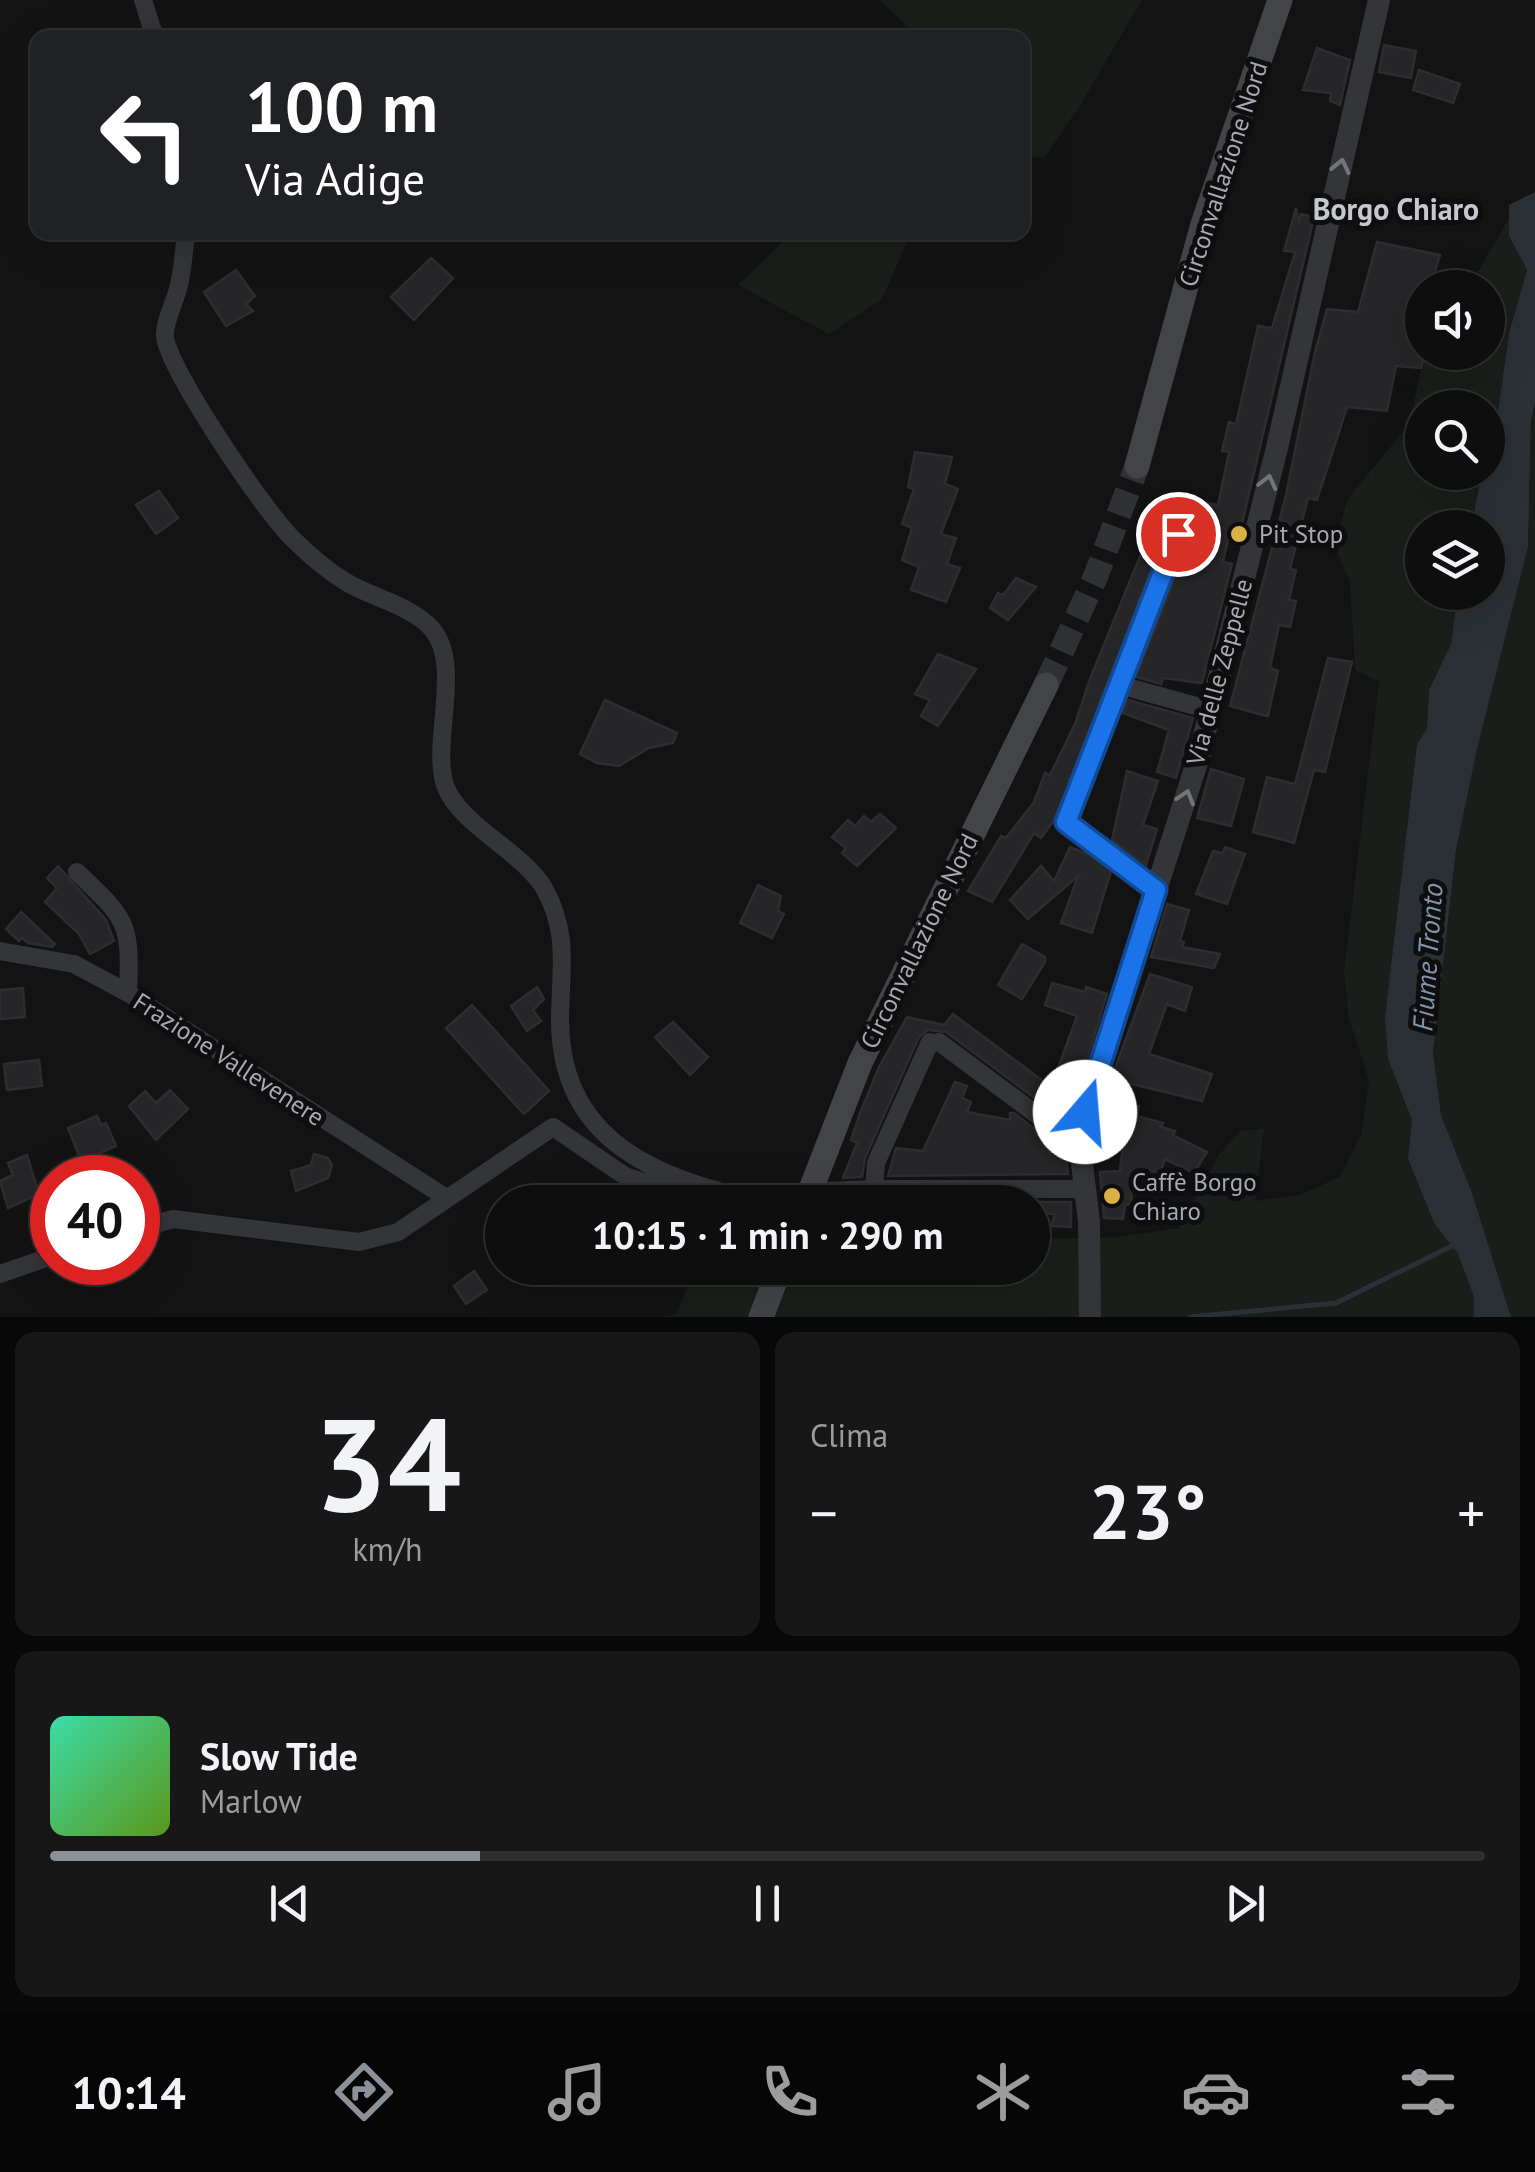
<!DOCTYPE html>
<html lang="it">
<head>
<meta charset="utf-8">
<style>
	:root { --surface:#0e0e0f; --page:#171718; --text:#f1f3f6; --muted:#9b9c9e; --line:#2e2e2f; --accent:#8c9099 }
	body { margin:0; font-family:"PT Sans",sans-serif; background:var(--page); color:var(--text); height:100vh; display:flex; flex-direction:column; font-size:38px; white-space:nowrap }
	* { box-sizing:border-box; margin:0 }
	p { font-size:32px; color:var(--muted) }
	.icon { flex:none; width:55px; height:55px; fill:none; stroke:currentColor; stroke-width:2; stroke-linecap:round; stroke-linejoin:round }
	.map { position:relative; height:1317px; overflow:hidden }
	.details { display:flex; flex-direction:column; gap:15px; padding:15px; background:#080808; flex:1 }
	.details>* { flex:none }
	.top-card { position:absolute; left:30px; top:30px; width:1000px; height:210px; border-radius:20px; box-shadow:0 10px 40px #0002,0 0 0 2px var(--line); background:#202124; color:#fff; overflow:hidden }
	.controls { position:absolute; left:1405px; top:270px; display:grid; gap:20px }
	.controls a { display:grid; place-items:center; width:100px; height:100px; border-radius:50%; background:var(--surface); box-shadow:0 10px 40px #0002,0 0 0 2px var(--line); font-size:50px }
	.speed { position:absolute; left:30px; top:1155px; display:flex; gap:20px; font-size:50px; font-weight:700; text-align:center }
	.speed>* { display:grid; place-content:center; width:130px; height:130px; border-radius:50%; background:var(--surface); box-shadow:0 10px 40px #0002,0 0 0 2px var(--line); line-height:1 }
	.speed .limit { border:15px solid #d22; background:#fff; color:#111 }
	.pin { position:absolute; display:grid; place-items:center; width:85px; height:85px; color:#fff; margin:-42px; border:5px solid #fff; border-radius:50%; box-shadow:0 2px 10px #0007 }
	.me { position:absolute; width:110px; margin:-55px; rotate:18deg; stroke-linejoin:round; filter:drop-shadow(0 0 8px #0008) }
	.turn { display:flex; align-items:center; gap:35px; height:210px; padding:0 50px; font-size:45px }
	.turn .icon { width:130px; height:130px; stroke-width:2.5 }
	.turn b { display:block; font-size:70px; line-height:85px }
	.big { font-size:75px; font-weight:800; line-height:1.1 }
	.details .widget { flex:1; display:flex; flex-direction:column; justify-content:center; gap:15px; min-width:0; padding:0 35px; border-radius:20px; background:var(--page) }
	.details .dial { align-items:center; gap:0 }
	.dial b { font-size:130px; line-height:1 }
	.song { display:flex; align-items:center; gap:30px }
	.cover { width:120px; height:120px; border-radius:15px; background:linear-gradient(135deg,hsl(160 70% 55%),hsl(90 70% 35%)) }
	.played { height:10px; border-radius:5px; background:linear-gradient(90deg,var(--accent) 30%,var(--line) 30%) }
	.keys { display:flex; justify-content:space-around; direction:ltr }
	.heat { display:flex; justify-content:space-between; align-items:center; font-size:55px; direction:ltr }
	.details .tiles { flex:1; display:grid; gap:15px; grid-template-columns:1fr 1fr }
	.widget:last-child { grid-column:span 2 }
	.trip { position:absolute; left:485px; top:1185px; width:565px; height:100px; border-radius:50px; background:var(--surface); box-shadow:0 10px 40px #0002,0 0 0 2px var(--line); font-weight:800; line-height:100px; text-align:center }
	.tabs { display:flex; height:160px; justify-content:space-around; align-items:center; background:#060606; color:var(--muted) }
	.tabs .icon { width:70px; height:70px }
	.tabs .current { color:var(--accent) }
	.tabs b { font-size:45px; color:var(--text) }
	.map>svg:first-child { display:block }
	.green { fill:#191e1a }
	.water { fill:#2b3036 }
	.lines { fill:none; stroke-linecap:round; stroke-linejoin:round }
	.stream { stroke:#2b3036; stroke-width:5 }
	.building { fill:#262628; stroke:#2d2d30; stroke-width:2.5 }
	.secondary-tunnel { stroke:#303134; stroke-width:25; stroke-dasharray:25 12; stroke-linecap:butt }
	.minor { stroke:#343538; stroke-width:18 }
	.tertiary { stroke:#343538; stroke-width:22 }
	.secondary { stroke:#424448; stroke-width:25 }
	.secondary-bridge { stroke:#424448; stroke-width:25 }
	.oneway { stroke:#73757c }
	.route-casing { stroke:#114b97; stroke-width:25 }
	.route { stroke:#1a73e8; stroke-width:18 }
	.poi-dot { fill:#dab045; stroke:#0e0e0f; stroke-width:4 }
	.labels { text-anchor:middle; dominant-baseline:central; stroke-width:10; stroke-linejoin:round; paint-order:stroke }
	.street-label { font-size:25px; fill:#a6a9b3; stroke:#0e0e0f }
	.poi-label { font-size:25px; fill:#a6a9b3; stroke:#0e0e0f; text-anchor:start }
	.water-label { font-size:28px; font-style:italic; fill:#8194aa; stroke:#0e0e0f }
	.quarter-label { font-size:30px; font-weight:bold; fill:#c6c8cf; stroke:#0e0e0f }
</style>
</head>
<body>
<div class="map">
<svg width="1535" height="1317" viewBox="0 0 1535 1317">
	<rect width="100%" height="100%" fill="#131314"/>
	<g class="green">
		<polygon points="880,0 1142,0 1081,104 1044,158 1023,155 1022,38 918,37"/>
		<polygon points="1509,218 1509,236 1527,270 1509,333 1498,412 1488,440 1488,408 1422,408 1422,472 1482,473 1471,527 1422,528 1422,592 1458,593 1451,644 1429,690 1427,728 1417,744 1385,1017 1388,1059 1412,1120 1408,1160 1434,1223 1458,1254 1474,1297 1474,1317 656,1317 676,1315 688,1285 663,1268 1032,1268 1033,1239 1120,1237 1179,1228 1218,1156 1240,1131 1264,1129 1255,1201 1299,1195 1340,1177 1361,1135 1369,1080 1349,1019 1344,971 1379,682 1355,670 1350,582 1335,547 1347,500 1410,423 1424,353 1488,352 1488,288 1469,287"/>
		<polygon points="792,233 792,232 911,233 882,299 829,334 738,285"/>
		<polygon points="1535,401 1535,1317 1511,1317 1472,1193 1441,1115 1433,1052 1456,850 1477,749 1528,547 1531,422"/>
	</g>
	<polygon class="water" points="1535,192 1535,401 1531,422 1528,547 1477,749 1456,850 1433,1052 1441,1115 1472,1193 1511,1317 1474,1317 1474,1297 1458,1254 1434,1223 1408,1159 1412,1120 1388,1059 1385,1017 1417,744 1427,728 1429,690 1451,644 1458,593 1488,592 1488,528 1471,527 1482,473 1488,472 1488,440 1498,412 1509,333 1527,270 1509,236 1509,205"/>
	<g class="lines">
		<polyline class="stream" points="1190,1317 1336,1303 1458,1243"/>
	</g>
	<g class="building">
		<polygon points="1384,45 1416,51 1411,78 1379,72"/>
		<polygon points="1317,48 1350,60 1340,105 1330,101 1331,93 1303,90"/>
		<polygon points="1419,70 1460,84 1453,103 1413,90"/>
		<polygon points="1296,208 1299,223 1301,214 1314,217 1241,528 1231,526 1223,562 1232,564 1202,683 1163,678 1161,684 1136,677 1195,529 1202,530 1207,503 1218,505 1229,452 1222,451 1229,422 1236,424 1258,326 1272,328 1295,252 1284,251"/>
		<polygon points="1377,242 1440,255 1430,288 1422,288 1425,352 1421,368 1396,366 1387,411 1347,407 1317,500 1308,498 1290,569 1296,570 1289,600 1296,601 1290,627 1279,625 1270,668 1278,671 1268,716 1262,715 1230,706 1286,495 1315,352 1327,309 1358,312"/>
		<polygon points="431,258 453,278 414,320 391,297"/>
		<polygon points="236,270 255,296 246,304 253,311 226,326 204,292"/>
		<polygon points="915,452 952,457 945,484 958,489 941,534 956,538 947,564 960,568 946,602 911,590 919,567 902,560 912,528 902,524 914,489 908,487"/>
		<polygon points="159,491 178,518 156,534 136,505"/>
		<polygon points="1160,507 1180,512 1166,530 1055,819 1041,838 1034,833 992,902 968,891 1001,836 1006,838 1034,802 1045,773 1050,775 1075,724 1090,679"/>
		<polygon points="1016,578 1036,587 1008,620 990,608 998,593 1003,595"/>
		<polygon points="938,654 976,669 938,726 921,716 930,700 915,694"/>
		<polygon points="1328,658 1352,662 1325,772 1314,770 1294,843 1253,832 1267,777 1295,784"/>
		<polygon points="605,700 677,733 673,743 649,748 619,766 597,763 580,754"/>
		<polygon points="1128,700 1193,718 1176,778 1157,772 1169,730 1123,713"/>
		<polygon points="1211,769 1244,779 1231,826 1197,818"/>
		<polygon points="1127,771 1158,781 1143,825 1157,829 1146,865 1112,840"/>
		<polygon points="880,814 896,828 857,866 842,853 846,848 832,837 848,820 855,826 864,816 871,822"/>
		<polygon points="1070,847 1090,855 1111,871 1092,933 1061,923 1078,876 1028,919 1010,900 1041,866 1054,881"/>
		<polygon points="1225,847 1245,854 1227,904 1196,894 1213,851 1223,853"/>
		<polygon points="58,866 106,920 114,941 90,954 79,934 45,902 57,888 47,878"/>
		<polygon points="758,885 781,896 778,911 784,914 772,938 740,923"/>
		<polygon points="1167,904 1189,910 1180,941 1184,942 1182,947 1220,954 1214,968 1151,957"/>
		<polygon points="21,912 55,944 52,947 28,943 22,938 19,941 6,929"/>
		<polygon points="1022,944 1045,957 1045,962 1022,999 998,985"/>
		<polygon points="1150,974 1192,987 1185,1011 1167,1004 1149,1054 1212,1074 1202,1101 1111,1079"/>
		<polygon points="1052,983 1085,992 1086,987 1107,994 1068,1123 946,1032 928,1030 919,1037 865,1158 862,1177 843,1178 857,1143 851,1140 860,1113 879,1067 907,1017 944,1025 953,1014 1051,1087 1077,1016 1045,1005"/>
		<polygon points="537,987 544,999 533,1010 541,1021 527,1031 511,1006"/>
		<polygon points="23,988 25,1017 0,1019 0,990"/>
		<polygon points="472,1005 549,1091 524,1114 446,1028"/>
		<polygon points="673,1022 708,1057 690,1075 655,1037"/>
		<polygon points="39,1060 42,1086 7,1090 4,1064"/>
		<polygon points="955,1082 967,1086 962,1098 971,1102 967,1112 1010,1120 1010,1113 1014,1113 1065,1152 1068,1174 888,1176 896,1148 923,1151"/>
		<polygon points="170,1090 188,1109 156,1140 129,1106 145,1091 156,1103"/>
		<polygon points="1110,1105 1139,1106 1137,1116 1163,1123 1161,1127 1175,1131 1173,1135 1207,1152 1194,1173 1165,1159 1159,1177 1130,1175 1132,1204 1125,1205 1123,1219 1104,1218 1100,1172 1120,1171 1123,1144 1105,1142"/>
		<polygon points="97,1116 101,1125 106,1123 116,1146 81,1161 68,1128"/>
		<polygon points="314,1154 328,1158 332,1165 328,1178 296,1191 291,1171 311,1165"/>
		<polygon points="27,1155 39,1194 8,1208 0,1181 13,1175 8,1163"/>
		<polygon points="1032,1202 1071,1202 1071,1227 1051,1226 1055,1214 1032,1213"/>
		<polygon points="474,1271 487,1290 466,1304 454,1286"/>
	</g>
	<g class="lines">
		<polyline class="secondary-tunnel" points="1046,685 1095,578 1137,466"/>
		<g class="minor">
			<polyline points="143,0 155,38"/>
			<path d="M186,232C184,250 183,268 179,285C176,300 164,321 165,336C167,368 267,515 293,539C308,554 328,571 346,582C372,598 411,605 432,629C463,665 431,742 445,785C459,825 522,851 544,888C570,934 560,971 560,1020C560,1129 639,1172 734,1195"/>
			<polyline points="1120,685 1210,710"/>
			<path d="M77,872C127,920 131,921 128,993"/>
			<polyline points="1156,890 1067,821 1178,534"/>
			<polyline points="0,951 74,964 128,993 445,1197"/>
			<polyline points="939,1042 1080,1147"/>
			<polyline points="553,1127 625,1176 690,1197 874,1189 1084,1189"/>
			<polyline points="874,1189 876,1163 930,1042"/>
			<polyline points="138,1229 173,1219 359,1242 398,1232 553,1127"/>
			<polyline points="0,1274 52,1256"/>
		</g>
		<polyline class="tertiary" points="1090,1317 1089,1222 1080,1147 1085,1112 1199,756 1276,452 1379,0"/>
		<g class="secondary">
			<polyline points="1137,466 1203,224 1280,0"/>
			<polyline points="860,1063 1046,685"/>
			<polyline points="761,1317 780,1268"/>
		</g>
		<polyline class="secondary-bridge" points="806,1202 860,1063"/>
	</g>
	<defs><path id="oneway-chevron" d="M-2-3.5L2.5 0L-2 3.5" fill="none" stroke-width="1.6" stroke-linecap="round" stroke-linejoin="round" transform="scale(2.5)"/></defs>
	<g class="oneway">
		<use href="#oneway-chevron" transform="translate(1341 166) rotate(-77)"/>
		<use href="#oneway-chevron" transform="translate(1268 482) rotate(-76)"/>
		<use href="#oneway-chevron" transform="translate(1186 797) rotate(-73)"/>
	</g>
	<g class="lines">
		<g class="route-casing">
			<polyline id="route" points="1085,1112 1156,890 1066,822 1178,534"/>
		</g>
		<use href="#route" class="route"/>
	</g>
	<g class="poi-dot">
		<circle cx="1239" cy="534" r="10"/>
		<circle cx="1112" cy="1196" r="10"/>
	</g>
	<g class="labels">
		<g class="street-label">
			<text transform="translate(1223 174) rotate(-72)">Circonvallazione Nord</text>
			<text transform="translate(1219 672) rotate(-75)">Via delle Zeppelle</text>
			<text transform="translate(919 941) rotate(-64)">Circonvallazione Nord</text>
			<text transform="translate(229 1059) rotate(33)">Frazione Vallevenere</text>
		</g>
		<g class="poi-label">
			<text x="1259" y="534">Pit Stop</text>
			<text x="1132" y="1182">Caffè Borgo<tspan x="1132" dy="29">Chiaro</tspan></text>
		</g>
		<g class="water-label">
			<text transform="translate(1427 957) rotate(-86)">Fiume Tronto</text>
		</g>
		<g class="quarter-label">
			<text x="1396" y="208">Borgo Chiaro</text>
		</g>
	</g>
</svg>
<div class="controls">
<a><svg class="icon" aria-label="sound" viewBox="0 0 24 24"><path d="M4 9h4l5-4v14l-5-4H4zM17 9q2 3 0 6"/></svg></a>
<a><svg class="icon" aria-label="search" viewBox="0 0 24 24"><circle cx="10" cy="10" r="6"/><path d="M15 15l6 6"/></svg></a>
<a><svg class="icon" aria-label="layers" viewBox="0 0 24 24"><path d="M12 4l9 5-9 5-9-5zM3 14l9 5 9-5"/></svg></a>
</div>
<div class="speed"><div class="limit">40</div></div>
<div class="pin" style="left:1178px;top:534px;background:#d93025"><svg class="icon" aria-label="arrive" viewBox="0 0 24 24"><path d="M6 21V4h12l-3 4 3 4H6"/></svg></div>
<svg class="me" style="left:1085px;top:1112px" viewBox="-20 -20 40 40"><circle r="19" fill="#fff"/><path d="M0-13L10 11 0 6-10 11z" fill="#1a73e8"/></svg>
<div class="trip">10:15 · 1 min · 290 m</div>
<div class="top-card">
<div class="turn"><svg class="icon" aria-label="left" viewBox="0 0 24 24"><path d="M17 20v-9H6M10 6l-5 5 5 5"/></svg><div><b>100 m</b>Via Adige</div></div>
</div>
</div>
<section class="details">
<div class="tiles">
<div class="widget dial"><b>34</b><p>km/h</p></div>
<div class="widget"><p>Clima</p>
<div class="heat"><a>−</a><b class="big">23°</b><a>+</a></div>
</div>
<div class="widget">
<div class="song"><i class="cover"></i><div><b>Slow Tide</b><p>Marlow</p></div></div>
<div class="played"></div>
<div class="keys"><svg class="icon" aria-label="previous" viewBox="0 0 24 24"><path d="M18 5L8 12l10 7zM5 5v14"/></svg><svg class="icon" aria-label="pause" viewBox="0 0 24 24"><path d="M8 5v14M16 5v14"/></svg><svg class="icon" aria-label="next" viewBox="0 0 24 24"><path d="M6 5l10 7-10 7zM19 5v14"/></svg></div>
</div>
</div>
</section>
<nav class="tabs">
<b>10:14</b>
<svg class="icon current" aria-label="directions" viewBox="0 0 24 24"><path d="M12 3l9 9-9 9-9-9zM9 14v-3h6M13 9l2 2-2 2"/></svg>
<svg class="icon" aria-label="music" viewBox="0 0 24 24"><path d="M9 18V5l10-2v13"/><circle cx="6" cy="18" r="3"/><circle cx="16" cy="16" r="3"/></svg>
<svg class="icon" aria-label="phone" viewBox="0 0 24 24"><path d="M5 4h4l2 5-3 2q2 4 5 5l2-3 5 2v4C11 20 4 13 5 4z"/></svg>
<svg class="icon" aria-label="climate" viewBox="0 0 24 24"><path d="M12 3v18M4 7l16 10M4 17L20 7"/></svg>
<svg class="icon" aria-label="car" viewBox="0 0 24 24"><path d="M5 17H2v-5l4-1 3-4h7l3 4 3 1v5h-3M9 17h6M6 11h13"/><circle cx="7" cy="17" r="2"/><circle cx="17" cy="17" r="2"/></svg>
<svg class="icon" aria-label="filters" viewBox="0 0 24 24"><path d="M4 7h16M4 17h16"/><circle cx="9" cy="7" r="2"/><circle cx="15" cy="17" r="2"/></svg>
</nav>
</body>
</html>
